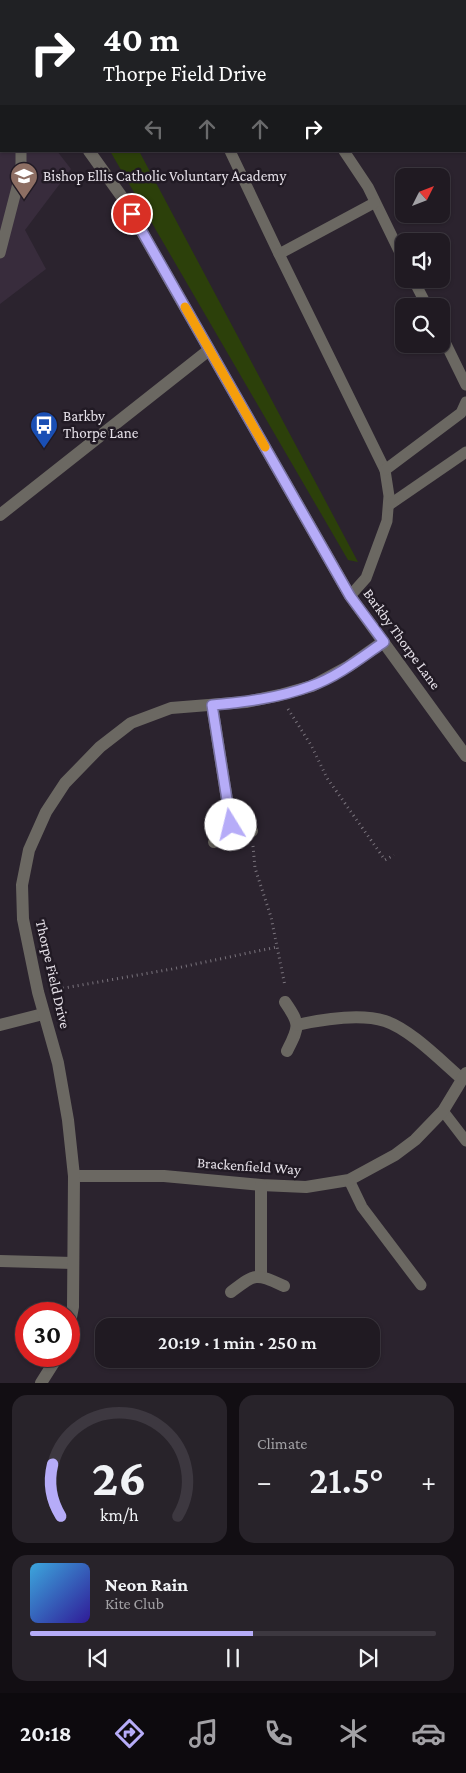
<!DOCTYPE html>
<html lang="en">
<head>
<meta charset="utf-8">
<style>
	:root { --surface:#201a22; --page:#28232a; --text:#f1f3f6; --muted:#a2a1a5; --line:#3d3840; --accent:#b6acf8 }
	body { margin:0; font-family:"Crimson Pro",serif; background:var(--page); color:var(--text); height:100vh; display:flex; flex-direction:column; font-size:19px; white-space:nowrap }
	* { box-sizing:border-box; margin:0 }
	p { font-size:16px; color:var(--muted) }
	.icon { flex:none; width:28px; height:28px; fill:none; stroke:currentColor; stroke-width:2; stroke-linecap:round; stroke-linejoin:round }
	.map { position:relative; height:1383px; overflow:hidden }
	.drawer { display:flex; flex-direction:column; gap:12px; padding:12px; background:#120e13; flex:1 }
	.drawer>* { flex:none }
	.banner { position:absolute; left:0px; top:0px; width:466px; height:152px; box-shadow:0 1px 4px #0004,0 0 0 1px var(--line); background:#202124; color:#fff; overflow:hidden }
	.needle { width:32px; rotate:48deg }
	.controls { position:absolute; left:395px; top:168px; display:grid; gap:10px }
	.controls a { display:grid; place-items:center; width:55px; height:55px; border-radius:10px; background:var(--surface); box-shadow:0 1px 4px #0004,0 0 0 1px var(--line); font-size:25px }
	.speed { position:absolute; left:15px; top:1302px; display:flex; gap:10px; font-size:25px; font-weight:700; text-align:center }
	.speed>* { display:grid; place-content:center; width:65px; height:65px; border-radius:50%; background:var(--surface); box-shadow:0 1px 4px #0004,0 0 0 1px var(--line); line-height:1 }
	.speed .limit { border:8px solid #d22; background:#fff; color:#111 }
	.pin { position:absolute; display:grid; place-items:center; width:42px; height:42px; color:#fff; margin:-21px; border:2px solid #fff; border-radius:50%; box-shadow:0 1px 5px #0007 }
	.me { position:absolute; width:55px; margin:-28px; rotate:351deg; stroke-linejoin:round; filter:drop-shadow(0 0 4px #0008) }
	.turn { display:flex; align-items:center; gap:18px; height:105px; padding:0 20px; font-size:22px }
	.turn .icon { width:65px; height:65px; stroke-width:2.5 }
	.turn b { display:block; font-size:35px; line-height:42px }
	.lanes { display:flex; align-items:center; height:48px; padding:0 20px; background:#0003; justify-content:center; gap:25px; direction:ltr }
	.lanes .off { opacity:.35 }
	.big { font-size:38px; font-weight:600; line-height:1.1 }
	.drawer .widget { flex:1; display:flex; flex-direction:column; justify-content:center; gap:8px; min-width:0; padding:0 18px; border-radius:15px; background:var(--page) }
	.drawer .dial { align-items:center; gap:0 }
	.dial svg { height:130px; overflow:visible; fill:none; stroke:var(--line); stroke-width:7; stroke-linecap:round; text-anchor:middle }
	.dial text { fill:var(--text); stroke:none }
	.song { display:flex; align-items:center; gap:15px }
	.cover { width:60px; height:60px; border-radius:8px; background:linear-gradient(135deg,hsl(200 70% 55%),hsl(250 70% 35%)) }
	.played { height:5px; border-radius:2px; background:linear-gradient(90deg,var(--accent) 55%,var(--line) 55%) }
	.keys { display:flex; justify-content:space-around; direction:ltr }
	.heat { display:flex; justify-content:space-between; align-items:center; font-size:28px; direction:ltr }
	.drawer .tiles { flex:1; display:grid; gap:12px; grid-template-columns:1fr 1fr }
	.widget:last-child { grid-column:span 2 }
	.trip { position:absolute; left:95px; top:1318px; width:285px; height:50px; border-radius:15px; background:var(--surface); box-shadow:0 1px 4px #0004,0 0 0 1px var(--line); font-weight:600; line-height:50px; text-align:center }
	.dock { display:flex; height:80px; justify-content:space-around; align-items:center; background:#0d0a0e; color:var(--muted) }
	.dock .icon { width:35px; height:35px }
	.dock .active { color:var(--accent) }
	.dock b { font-size:22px; color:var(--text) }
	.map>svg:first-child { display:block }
	.commercial { fill:#3b2922 }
	.built { fill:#382c3c }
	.green { fill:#2c400a }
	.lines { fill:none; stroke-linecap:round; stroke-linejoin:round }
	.path { stroke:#7a747d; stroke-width:3; stroke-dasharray:1 4; stroke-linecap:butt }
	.service { stroke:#6b6862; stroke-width:11 }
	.minor { stroke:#6b6862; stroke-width:12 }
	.route-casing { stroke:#7670a1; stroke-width:12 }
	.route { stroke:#b6acf8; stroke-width:9 }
	.slow { stroke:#f59e0b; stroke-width:9 }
	.labels { text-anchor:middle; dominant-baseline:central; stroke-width:5; stroke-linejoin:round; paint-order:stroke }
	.poi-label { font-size:15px; fill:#e6e1e9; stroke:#211a24; text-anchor:start }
	.street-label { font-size:15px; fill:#e6e1e9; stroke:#211a24 }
</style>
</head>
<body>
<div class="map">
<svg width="466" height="1383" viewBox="0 0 466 1383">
	<rect width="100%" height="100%" fill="#2b232e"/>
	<polygon class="commercial" points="0,0 137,0 1,1 1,30"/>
	<polygon class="built" points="0,74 1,151 57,151 71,169 25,230 46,269 0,304"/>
	<polygon class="green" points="110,151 139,151 358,562 348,560"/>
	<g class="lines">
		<g class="path">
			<polyline points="9,0 10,1"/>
			<polyline points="130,1 132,0"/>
			<polyline points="288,709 311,745 327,778 385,860 394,855"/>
			<polyline points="253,846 255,868 271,917 285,986"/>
			<polyline points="53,990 172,969 277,947"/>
		</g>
		<g class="service">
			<polyline points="96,1 98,0"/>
			<polyline points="0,117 1,119"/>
			<polyline points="0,128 1,127"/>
			<polyline points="230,151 279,254 385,470 389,496 387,521 366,578 350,596"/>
			<polyline points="344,151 368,187 404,261"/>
			<polyline points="0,253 21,172 21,151"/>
			<polyline points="279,254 374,203"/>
			<polyline points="413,279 427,306"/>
			<polyline points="441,334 466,385"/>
			<polyline points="385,470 461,413 466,402"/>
			<polyline points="389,505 466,452"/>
			<polyline points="443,1111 466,1141"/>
			<polyline points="349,1180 362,1207 421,1285"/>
		</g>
		<g class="minor">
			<polyline points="0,26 1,28"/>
			<polyline points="89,151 122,197 350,596 466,756"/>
			<polyline points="0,515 209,350"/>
			<polyline points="212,705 231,825"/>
			<path d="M214,842C228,825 231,822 252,831"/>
			<path d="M285,1002C301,1025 299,1027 287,1051"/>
			<polyline points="0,1025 43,1014"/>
			<path d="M297,1025C324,1019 359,1013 385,1021C410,1029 441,1061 462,1079"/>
			<polyline points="74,1176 164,1176 261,1185 306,1187 349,1180 395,1155 415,1140 443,1111 466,1073"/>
			<polyline points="0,1261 73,1263"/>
			<polyline points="261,1276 261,1185"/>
			<path d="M231,1292C256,1273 255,1273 284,1286"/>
			<polyline points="69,1328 73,1307 74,1176 68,1120 58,1063 38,992 23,919 22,885 29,850 46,812 65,783 100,747 131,723 171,708 246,702 280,695 312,686 349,666 383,642"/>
			<polyline points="41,1383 58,1356"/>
		</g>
	</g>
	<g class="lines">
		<g class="route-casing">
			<path id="route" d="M132,214L350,596L384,642C361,658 337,677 311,686C279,698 245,702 212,705L231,825"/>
		</g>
		<use href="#route" class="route"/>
		<polyline class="slow" points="185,307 265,447"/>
	</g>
	<defs>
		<g id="school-pin" transform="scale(1.4375)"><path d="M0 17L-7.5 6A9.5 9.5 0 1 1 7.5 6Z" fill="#8d6e63" stroke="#211a24"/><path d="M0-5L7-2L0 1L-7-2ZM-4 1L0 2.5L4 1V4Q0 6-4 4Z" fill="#fff"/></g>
		<g id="bus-pin" transform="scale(1.4375)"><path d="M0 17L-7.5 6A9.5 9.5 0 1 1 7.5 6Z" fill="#1a4fb4" stroke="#211a24"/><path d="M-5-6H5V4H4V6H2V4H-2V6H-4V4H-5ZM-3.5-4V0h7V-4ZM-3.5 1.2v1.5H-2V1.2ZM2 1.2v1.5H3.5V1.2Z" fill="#fff"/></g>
	</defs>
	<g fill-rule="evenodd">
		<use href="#school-pin" x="24" y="176"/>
		<use href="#bus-pin" x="44" y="425"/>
	</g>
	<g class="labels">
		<g class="poi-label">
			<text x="43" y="176">Bishop Ellis Catholic Voluntary Academy</text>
			<text x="63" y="416">Barkby<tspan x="63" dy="17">Thorpe Lane</tspan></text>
		</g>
		<g class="street-label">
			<text transform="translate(402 639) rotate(54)">Barkby Thorpe Lane</text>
			<text transform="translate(53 974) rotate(77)">Thorpe Field Drive</text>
			<text transform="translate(249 1166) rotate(4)">Brackenfield Way</text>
		</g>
	</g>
</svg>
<div class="controls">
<a><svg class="needle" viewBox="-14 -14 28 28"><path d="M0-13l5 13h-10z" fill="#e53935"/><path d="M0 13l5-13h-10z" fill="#a2a1a5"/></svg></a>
<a><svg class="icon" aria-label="sound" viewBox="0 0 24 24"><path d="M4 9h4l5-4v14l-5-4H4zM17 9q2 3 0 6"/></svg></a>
<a><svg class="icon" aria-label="search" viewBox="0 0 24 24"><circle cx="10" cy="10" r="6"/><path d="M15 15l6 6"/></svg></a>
</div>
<div class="speed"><div class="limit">30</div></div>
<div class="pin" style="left:132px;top:214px;background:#d93025"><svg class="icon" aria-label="arrive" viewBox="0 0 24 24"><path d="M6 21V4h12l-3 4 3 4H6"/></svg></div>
<svg class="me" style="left:231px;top:825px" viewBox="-20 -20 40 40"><circle r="19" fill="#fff"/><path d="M0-13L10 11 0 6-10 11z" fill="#b6acf8"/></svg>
<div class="trip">20:19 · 1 min · 250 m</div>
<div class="banner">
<div class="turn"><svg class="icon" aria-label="right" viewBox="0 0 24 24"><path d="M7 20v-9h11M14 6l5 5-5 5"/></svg><div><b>40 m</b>Thorpe Field Drive</div></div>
<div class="lanes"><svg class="icon off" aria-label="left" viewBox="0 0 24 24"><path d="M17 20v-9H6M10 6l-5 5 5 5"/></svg><svg class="icon off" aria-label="ahead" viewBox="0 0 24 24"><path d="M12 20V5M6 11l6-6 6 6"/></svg><svg class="icon off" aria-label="ahead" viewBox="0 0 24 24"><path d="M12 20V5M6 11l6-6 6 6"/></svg><svg class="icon" aria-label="right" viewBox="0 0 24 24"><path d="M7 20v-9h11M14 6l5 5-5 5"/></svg></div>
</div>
</div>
<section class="drawer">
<div class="tiles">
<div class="widget dial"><svg viewBox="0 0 100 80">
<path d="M14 69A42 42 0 1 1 86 69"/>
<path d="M14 69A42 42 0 0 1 9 37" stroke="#b6acf8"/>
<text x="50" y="56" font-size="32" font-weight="700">26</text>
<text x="50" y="72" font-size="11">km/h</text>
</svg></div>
<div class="widget"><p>Climate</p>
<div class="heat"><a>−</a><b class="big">21.5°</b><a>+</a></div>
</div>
<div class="widget">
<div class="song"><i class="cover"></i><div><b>Neon Rain</b><p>Kite Club</p></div></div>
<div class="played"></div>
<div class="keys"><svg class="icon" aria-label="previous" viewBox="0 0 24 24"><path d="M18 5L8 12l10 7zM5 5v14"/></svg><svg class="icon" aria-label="pause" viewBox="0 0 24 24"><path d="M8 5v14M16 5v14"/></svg><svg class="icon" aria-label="next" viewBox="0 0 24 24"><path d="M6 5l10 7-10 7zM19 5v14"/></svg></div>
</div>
</div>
</section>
<nav class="dock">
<b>20:18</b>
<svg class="icon active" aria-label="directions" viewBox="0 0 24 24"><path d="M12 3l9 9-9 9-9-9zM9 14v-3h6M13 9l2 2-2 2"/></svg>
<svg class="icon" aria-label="music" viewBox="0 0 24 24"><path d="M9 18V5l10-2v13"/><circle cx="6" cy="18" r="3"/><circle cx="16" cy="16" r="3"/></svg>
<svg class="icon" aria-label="phone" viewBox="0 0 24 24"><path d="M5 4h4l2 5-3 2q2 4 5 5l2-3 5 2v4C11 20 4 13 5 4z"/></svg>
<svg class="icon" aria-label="climate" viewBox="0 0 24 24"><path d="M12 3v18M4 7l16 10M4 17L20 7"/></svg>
<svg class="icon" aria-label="car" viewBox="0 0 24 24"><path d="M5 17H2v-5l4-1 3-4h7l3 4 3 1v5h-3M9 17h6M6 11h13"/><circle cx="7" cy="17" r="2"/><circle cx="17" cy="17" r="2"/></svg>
</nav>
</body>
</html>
